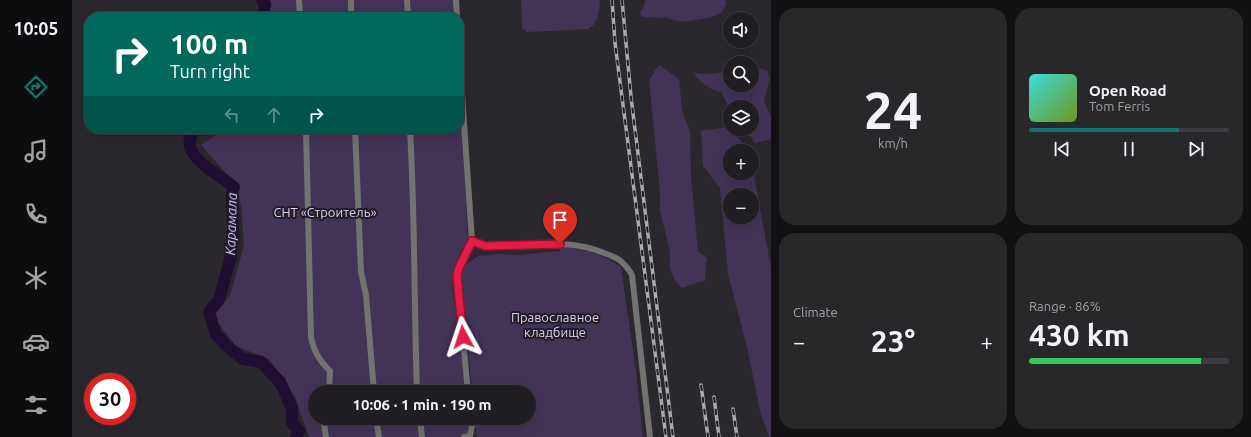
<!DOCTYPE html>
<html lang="en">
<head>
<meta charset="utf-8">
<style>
	:root { --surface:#201e22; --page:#28272a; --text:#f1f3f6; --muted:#a2a2a5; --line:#3d3c40; --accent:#0f766e }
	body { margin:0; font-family:Ubuntu,sans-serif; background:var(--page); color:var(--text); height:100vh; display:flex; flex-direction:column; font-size:15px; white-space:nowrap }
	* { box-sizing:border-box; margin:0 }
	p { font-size:13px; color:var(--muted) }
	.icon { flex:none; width:22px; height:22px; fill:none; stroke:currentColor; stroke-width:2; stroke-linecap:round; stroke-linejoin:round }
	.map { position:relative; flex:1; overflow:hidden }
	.sheet { display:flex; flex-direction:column; gap:8px; padding:8px; background:#121013; width:480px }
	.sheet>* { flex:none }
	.banner { position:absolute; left:12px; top:12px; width:380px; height:122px; border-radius:16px; box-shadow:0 4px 16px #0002,0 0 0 1px var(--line); background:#00695c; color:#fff; overflow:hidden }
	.buttons { position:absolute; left:651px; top:12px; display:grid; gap:8px }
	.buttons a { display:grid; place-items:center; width:36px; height:36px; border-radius:50%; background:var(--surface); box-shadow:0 4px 16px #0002,0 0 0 1px var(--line); font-size:20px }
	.speed { position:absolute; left:12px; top:373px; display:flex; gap:8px; font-size:20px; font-weight:700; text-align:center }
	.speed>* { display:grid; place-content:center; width:52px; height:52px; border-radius:50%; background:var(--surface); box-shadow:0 4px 16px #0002,0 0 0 1px var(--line); line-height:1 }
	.speed .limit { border:6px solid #d22; background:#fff; color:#111 }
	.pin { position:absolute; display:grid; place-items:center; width:34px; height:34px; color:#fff; margin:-41px -17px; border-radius:50% 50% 50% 0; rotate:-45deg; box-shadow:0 0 4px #0007 }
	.pin .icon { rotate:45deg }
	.me { position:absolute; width:44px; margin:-22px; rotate:355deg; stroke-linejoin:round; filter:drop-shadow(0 0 3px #0008) }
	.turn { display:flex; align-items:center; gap:14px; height:84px; padding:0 20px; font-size:18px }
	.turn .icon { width:52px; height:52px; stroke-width:2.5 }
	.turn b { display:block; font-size:28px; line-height:34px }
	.lanes { display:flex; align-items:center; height:38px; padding:0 20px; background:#0003; justify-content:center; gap:20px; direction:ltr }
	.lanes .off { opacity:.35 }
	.big { font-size:30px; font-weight:700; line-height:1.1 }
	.sheet .tile { flex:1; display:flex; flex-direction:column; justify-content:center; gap:6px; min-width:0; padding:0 14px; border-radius:16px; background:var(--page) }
	.sheet .dial { align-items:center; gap:0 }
	.dial b { font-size:52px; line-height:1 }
	.song { display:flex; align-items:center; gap:12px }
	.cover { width:48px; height:48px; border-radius:6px; background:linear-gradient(135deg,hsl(180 70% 55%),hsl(80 70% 35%)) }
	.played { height:4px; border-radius:2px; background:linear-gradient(90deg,var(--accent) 75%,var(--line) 75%) }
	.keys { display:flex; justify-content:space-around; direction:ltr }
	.heat { display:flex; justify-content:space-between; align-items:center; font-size:22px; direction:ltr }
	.charge { height:6px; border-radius:3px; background:linear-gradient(90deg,#34c759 86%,var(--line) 0) }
	.sheet .tiles { flex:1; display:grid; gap:8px; grid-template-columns:repeat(2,1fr) }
	.trip { position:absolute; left:236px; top:385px; width:228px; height:40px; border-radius:20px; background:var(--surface); box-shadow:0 4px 16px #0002,0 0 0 1px var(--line); font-weight:700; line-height:40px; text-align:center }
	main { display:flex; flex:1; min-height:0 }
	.tab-bar { display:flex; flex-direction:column; width:72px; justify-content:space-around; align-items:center; background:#0d0c0e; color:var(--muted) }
	.tab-bar .icon { width:28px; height:28px }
	.tab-bar .selected { color:var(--accent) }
	.tab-bar b { font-size:18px; color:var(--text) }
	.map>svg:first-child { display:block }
	.green { fill:#433357; fill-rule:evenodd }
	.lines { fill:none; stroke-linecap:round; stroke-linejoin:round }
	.river { stroke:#1f0d32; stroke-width:12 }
	.street { stroke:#727370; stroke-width:6 }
	.rail-casing { stroke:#aba9ad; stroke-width:3.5 }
	.rail { stroke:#201e23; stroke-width:2; stroke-dasharray:6; stroke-linecap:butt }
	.route-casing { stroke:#92132f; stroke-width:10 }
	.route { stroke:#e11d48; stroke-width:7 }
	.labels { text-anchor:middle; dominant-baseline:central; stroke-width:4; stroke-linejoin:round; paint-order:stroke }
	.park-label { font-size:13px; fill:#dfcef9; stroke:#201e23 }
	.water-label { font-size:14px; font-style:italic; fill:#d3b6fc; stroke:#201e23 }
</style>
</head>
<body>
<main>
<nav class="tab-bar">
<b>10:05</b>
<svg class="icon selected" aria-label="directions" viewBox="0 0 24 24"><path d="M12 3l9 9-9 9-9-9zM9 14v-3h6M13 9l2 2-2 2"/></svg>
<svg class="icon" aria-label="music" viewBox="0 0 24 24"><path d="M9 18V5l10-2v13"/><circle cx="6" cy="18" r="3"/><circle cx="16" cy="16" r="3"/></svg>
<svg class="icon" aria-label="phone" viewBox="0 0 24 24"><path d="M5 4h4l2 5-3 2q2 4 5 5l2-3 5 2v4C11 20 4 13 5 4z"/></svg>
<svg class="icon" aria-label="climate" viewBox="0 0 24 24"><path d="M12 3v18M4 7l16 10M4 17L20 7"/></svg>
<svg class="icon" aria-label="car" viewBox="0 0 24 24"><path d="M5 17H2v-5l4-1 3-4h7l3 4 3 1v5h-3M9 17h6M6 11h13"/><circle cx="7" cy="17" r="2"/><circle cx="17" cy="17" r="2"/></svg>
<svg class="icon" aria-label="filters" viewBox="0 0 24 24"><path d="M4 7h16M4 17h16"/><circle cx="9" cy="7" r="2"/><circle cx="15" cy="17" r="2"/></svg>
</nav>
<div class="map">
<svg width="699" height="437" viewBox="0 0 699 437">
	<rect width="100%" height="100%" fill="#2a282d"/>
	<g class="green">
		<polygon points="190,0 383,0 384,17 195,17"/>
		<path d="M449,0H528C527,12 527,23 516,29L455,32L450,28Z"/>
		<polygon points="574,0 653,0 654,4 650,12 638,18 609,22 595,18 571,17 568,14"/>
		<polygon points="587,65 607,79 610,110 618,132 619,177 626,251 635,258 633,280 610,288 603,281 598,268 598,252 588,210 588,191 577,80"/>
		<path d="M685,68L695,70L698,78L692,101L699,116V139L683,143L679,137L667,129H680V107H658V109L649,92C639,90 626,82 622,73L638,74L658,71V85H680V69Z"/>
		<polygon points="387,77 396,238 387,255 380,287 395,392 243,392 243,418 398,418 401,437 237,437 223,397 197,359 164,346 140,315 158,296 172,245 169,205 161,181 129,145 153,129 387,129"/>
		<path d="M657,127L677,150V151H658V173H680V165L699,268V437H697L688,411L675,347L656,274L648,188L631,166L629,131ZM658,195H680V217H658Z"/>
		<path d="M489,247C513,249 528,253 549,267L564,371L571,437H405L402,418H457V392H400L389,268L406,256L429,254L446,255L488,251Z"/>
	</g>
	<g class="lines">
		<g class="river">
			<polyline points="190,0 193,4 191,17"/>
			<path d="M124,129C101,153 147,174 162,187L160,195L161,229L159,256L147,300L137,312L144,335L157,348L171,359L189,362L208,382L220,408V423L227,431L224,437"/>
		</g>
		<g class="street">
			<polyline points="227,0 228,17"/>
			<polyline points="279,0 279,17"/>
			<polyline points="335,0 336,17"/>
			<polyline points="384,0 385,17"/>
			<path d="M387,49L400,241C418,249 430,246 448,245C478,244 504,241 532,253C547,258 552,262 560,275L578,437"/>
			<path d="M234,129L239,337C242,352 247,360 258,371L257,392"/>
			<polyline points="283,129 289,272 294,295 302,392"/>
			<path d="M338,129C343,217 342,304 345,392"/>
			<polyline points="396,392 385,277 386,270 400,241"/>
			<polyline points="251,418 254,437"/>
			<polyline points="304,418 307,437"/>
			<polyline points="348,418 350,437"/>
			<polyline points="392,437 398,436 400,426 399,418"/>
		</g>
		<g class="rail-casing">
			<g id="rail">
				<polyline points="540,0 543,43 594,437"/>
				<polyline points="550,0 559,97 601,437"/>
				<polyline points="629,385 636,437"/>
				<polyline points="642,397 647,437"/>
				<polyline points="661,409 665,437"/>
			</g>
		</g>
		<use href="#rail" class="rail"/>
	</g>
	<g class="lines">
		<g class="route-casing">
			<polyline id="route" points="391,337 385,277 386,270 400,241 413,246 488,244"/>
		</g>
		<use href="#route" class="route"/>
	</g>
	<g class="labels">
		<g class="park-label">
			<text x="253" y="212">СНТ «Строитель»</text>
			<text x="483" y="317">Православное<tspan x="483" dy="15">кладбище</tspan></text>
		</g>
		<g class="water-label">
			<text transform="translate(159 224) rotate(-88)">Карамала</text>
		</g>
	</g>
</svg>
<div class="buttons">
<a><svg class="icon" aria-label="sound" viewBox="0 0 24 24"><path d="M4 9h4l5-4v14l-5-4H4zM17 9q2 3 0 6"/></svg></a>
<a><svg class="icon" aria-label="search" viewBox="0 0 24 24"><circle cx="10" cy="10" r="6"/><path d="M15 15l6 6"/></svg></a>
<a><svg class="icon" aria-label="layers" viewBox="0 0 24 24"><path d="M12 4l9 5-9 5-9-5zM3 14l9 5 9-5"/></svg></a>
<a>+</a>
<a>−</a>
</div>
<div class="speed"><div class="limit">30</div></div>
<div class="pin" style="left:488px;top:244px;background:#d93025"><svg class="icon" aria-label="arrive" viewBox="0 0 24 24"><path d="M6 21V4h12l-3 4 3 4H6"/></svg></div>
<svg class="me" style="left:391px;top:337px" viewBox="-20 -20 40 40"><path d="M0-17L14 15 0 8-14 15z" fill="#e11d48" stroke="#fff" stroke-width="4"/></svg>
<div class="trip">10:06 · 1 min · 190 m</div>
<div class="banner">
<div class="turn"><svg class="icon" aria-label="right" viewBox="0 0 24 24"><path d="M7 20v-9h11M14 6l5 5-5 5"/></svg><div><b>100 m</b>Turn right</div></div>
<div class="lanes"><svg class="icon off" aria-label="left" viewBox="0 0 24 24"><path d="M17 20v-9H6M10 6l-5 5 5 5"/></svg><svg class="icon off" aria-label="ahead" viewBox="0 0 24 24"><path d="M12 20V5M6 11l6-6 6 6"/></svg><svg class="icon" aria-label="right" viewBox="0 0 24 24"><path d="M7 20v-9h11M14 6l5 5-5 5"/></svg></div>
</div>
</div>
<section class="sheet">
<div class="tiles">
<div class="tile dial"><b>24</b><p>km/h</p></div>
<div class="tile">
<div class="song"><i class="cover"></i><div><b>Open Road</b><p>Tom Ferris</p></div></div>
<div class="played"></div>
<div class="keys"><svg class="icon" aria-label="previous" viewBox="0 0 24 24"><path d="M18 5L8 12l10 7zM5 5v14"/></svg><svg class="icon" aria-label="pause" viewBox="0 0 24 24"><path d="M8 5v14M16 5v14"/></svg><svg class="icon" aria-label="next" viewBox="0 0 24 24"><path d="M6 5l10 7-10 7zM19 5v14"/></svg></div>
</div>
<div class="tile"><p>Climate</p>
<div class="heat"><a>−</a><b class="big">23°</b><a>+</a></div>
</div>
<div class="tile"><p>Range · 86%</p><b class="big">430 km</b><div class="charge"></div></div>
</div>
</section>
</main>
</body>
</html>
